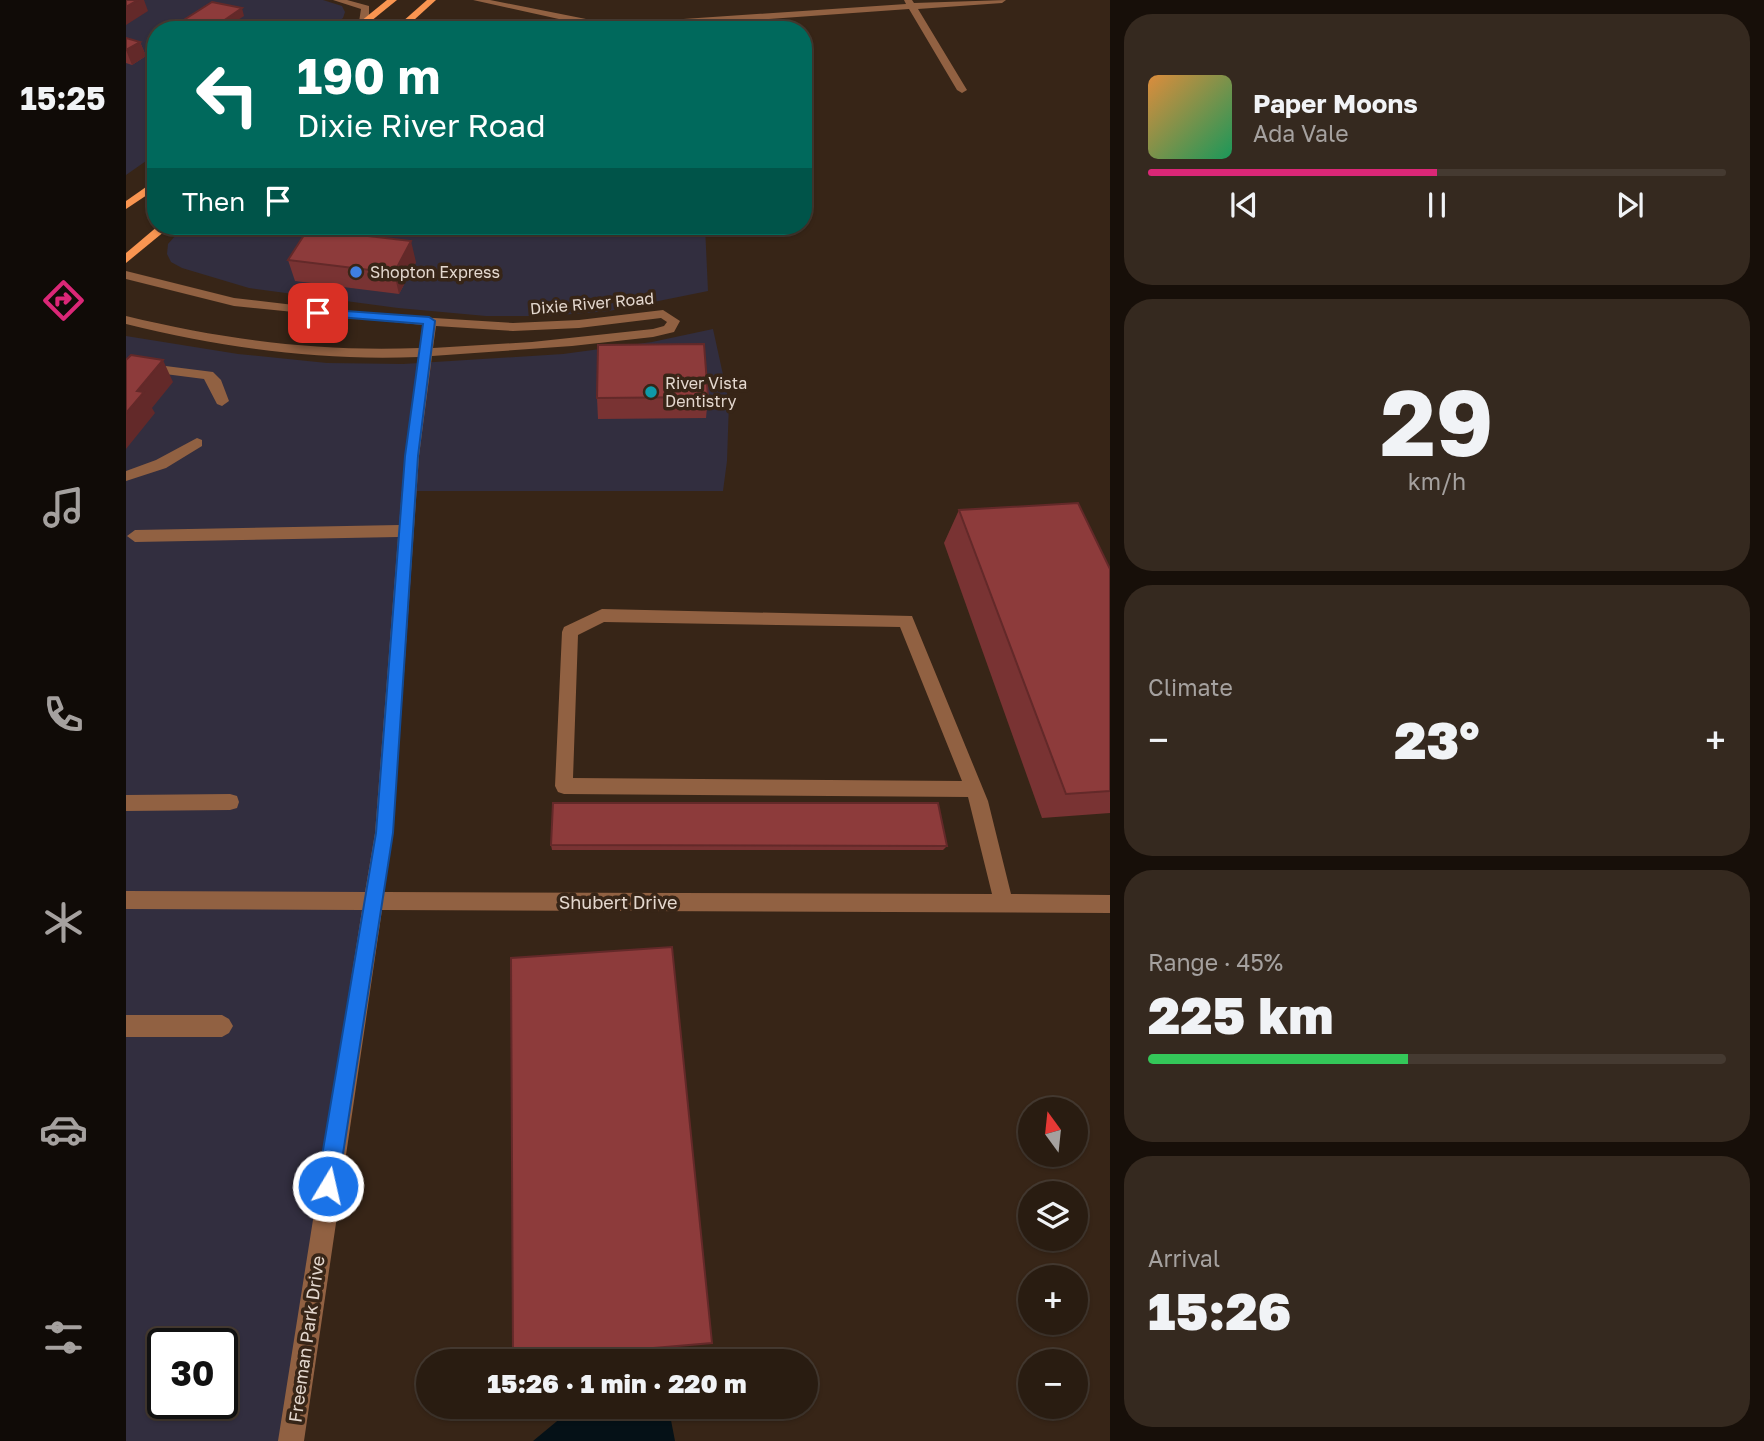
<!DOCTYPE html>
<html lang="en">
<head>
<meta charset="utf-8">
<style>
	:root { --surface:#291c11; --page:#35291f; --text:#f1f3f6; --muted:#a5a19f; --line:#453a31; --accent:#db2777 }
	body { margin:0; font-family:"Golos Text",sans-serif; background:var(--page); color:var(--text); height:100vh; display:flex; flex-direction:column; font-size:26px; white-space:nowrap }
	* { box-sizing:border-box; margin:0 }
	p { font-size:23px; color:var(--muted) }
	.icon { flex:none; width:38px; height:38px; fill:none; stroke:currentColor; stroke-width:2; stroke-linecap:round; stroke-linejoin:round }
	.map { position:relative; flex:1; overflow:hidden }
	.sheet { display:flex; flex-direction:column; gap:14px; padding:14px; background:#170f09; width:654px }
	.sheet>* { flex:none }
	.banner { position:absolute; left:21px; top:21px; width:665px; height:214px; border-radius:28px; box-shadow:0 2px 5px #0004,0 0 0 2px var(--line); background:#00695c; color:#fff; overflow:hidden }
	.needle { width:46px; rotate:345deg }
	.fabs { position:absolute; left:892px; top:1097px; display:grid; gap:14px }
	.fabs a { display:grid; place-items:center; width:70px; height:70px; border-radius:50%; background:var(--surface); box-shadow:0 2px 5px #0004,0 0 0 2px var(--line); font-size:35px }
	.speed { position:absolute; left:21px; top:1328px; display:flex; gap:14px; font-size:35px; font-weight:700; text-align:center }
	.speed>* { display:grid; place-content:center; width:91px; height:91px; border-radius:50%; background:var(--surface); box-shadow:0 2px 5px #0004,0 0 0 2px var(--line); line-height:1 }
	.speed .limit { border:4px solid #111; border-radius:10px; background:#fff; color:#111 }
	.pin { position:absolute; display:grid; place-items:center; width:60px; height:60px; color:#fff; margin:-30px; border-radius:14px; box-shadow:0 4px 10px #0006 }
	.me { position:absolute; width:77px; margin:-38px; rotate:9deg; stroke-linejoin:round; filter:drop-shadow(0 0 5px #0008) }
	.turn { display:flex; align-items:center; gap:24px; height:147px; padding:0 35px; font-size:32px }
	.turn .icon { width:91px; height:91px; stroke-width:2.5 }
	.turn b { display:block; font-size:49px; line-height:60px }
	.then { display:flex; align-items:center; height:66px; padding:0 35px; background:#0003; gap:14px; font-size:26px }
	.big { font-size:52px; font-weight:800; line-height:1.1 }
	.sheet .card { flex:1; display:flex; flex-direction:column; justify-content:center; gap:10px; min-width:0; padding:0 24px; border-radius:28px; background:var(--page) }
	.sheet .dial { align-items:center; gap:0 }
	.dial b { font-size:91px; line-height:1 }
	.song { display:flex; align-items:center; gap:21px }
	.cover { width:84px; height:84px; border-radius:10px; background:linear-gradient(135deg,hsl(30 70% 55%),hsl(150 70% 35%)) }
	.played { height:7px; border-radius:4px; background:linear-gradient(90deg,var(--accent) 50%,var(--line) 50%) }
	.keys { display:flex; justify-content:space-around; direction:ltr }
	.heat { display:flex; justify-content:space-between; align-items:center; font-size:38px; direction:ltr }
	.charge { height:10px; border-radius:5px; background:linear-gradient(90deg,#34c759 45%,var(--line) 0) }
	.trip { position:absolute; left:290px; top:1349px; width:402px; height:70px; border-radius:35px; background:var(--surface); box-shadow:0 2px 5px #0004,0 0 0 2px var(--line); font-weight:800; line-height:70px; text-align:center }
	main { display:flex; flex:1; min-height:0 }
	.dock { display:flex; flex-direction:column; width:126px; justify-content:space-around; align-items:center; background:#100b07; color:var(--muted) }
	.dock .icon { width:49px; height:49px }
	.dock .selected { color:var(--accent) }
	.dock b { font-size:32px; color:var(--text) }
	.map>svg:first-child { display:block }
	.commercial { fill:#322e3f; fill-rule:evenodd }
	.water { fill:#051117 }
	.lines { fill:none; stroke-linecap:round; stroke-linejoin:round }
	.minor { fill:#916142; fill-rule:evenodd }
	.major { fill:#f99551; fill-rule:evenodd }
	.wall { fill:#793333 }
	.shaded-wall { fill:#632929 }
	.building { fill:#8d3b3b; stroke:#632929; stroke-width:2 }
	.route { fill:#1a73e8; stroke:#114b97; stroke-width:2 }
	.shop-dot { fill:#3f7fe0; stroke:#372517; stroke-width:2.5 }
	.culture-dot { fill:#0f9aa8; stroke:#372517; stroke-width:2.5 }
	.labels { text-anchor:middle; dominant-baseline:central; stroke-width:7; stroke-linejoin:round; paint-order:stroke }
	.far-poi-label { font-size:16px; fill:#e4d8cf; stroke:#372517; text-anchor:start }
	.far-street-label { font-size:16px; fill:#e4d8cf; stroke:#372517 }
	.street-label { font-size:18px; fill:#e4d8cf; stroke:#372517 }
</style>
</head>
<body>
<main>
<nav class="dock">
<b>15:25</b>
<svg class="icon selected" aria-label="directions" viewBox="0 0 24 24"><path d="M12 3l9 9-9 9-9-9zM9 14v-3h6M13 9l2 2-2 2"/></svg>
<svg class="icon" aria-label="music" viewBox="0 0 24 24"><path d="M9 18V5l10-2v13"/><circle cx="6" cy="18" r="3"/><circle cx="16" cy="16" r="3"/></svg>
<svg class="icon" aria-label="phone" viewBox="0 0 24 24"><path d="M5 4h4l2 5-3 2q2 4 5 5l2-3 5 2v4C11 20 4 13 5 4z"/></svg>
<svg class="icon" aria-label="climate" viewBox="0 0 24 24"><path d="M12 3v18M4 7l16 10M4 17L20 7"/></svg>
<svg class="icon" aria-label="car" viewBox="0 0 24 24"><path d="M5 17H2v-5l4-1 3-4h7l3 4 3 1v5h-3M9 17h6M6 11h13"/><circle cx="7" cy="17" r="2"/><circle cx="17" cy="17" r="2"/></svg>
<svg class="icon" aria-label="filters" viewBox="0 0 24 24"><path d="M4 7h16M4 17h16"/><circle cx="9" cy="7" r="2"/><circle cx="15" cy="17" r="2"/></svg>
</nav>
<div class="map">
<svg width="984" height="1441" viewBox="0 0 984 1441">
	<rect width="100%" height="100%" fill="#372517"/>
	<g class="commercial">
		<polygon points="0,0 197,0 216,6 219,12 217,18 201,30 30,30 30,154 0,175"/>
		<polygon points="58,226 579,226 582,291 483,311 422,316 360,316 272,308 123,288 56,268 45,262 41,254 42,244"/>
		<path d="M587,329L603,402L601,461L597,491H279L254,834L159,1441H0V336L112,354L201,363L277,364L437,354L526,342ZM37,1344H96V1404H37Z"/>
	</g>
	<polygon class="water" points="460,1407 506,1407 513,1413 531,1411 544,1415 549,1441 407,1441 442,1412"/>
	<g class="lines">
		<g class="minor">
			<polygon points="207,0 221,0 243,6 243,22 238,25 233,22 235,9"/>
			<polygon points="347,0 364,0 460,19 528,21 780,4 778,0 786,0 788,3 880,0 876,3 792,9 841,90 836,93 831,90 783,9 528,27 460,25"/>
			<path d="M0,271L108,298L244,314L387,323L453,320L537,310L554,321L548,332L527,337L446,346L306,356L293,456L267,833L258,892L866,894L842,797L438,794L432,792L429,786L436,632L438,627L476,609L786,616L862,801L885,894L984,895V913L256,910L178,1441H152L236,910L0,909V891L239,892L249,833L272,537L9,542L1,536L9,530L273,525L279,456L293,357C190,361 99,348 0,324V316C100,340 191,352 294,348L297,325L108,306L0,279ZM535,318L541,322L538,326L527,329L406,342L307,348L310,326L387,331L453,328ZM478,622L774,627L836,781L447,778L452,635Z"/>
			<polygon points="0,361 87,372 95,380 103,401 96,406 91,404 78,379 0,369"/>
			<polygon points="71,438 76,440 76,446 40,468 0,481 0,471 30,460"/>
			<polygon points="104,794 111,796 113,802 111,808 104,810 0,811 0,795"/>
			<polygon points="0,1015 96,1015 103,1019 107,1026 103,1033 96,1037 0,1037"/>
		</g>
		<g class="major">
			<polygon points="261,0 271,0 234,30 224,30"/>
			<polygon points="301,0 310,0 277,30 267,30"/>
			<polygon points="30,180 30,189 0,209 0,201"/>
			<polygon points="32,226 45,226 0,263 0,253"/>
		</g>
	</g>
	<g class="wall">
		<polygon points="0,38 14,42 20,56 6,65 0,63"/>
		<polygon points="162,260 290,262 273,294 169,281"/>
		<polygon points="582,397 580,418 472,419 471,398"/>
		<polygon points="833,510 984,569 984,813 916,818 818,543"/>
		<polygon points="425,845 821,846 817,850 426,850"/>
	</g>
	<g class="shaded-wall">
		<polygon points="12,0 18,0 22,11 0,25 0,7"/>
		<polygon points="116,8 118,16 97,30 84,30"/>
		<polygon points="14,42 20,56 6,65 0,50"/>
		<polygon points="285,241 290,262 273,294 268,273"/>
		<polygon points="37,360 47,382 26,408 29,413 0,449 0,413 11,391"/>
	</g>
	<g class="building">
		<polygon points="0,0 12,0 0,7"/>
		<polygon points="86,2 116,8 84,30 42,30"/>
		<polygon points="0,38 14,42 0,50"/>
		<polygon points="182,229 285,241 268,273 162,260"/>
		<polygon points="578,344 582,397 471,398 472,345"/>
		<polygon points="5,355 37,360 11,391 18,392 0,413 0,360"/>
		<polygon points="952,503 984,569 984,791 940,794 833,510"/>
		<polygon points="427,803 812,803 821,846 425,845"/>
		<polygon points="546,947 586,1343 387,1360 385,958"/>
	</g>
	<polygon class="route" points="192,309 303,317 309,321 292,456 267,833 212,1186 209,1194 202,1197 195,1194 191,1186 250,833 279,456 297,324 188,315 187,313"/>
	<circle class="shop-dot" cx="230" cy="272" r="7"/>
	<circle class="culture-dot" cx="525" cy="392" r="7"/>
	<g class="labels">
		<g class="far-poi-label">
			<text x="244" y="272">Shopton Express</text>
			<text x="539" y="383">River Vista<tspan x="539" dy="18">Dentistry</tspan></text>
		</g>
		<g class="far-street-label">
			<text transform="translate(466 303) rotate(-5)">Dixie River Road</text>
		</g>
		<g class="street-label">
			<text x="492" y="902">Shubert Drive</text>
			<text transform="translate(180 1339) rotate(-82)">Freeman Park Drive</text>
		</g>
	</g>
</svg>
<div class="fabs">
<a><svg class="needle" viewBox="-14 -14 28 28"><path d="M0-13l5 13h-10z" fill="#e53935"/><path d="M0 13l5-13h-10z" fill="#a5a19f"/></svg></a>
<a><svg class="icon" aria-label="layers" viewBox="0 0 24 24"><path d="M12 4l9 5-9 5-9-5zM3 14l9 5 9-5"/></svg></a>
<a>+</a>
<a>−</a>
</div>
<div class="speed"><div class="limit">30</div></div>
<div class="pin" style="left:192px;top:313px;background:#d93025"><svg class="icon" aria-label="arrive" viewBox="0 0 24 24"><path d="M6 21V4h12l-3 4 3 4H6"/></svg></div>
<svg class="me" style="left:202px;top:1186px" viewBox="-20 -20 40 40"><circle r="17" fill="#1a73e8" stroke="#fff" stroke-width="3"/><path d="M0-11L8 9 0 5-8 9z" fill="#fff"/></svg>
<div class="trip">15:26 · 1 min · 220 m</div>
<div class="banner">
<div class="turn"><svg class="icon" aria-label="left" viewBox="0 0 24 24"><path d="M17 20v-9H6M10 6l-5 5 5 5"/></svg><div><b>190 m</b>Dixie River Road</div></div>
<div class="then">Then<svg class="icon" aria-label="arrive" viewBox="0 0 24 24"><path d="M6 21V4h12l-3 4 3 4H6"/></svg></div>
</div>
</div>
<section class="sheet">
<div class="card">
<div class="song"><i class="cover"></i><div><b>Paper Moons</b><p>Ada Vale</p></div></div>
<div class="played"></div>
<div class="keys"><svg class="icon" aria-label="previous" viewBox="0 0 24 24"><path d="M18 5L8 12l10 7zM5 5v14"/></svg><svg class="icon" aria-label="pause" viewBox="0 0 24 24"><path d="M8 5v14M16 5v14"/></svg><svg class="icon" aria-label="next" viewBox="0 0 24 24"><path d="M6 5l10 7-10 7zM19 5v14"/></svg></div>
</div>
<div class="card dial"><b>29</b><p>km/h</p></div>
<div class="card"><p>Climate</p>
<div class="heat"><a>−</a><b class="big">23°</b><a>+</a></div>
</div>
<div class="card"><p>Range · 45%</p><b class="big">225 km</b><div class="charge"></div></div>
<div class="card"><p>Arrival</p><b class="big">15:26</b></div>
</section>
</main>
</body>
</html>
